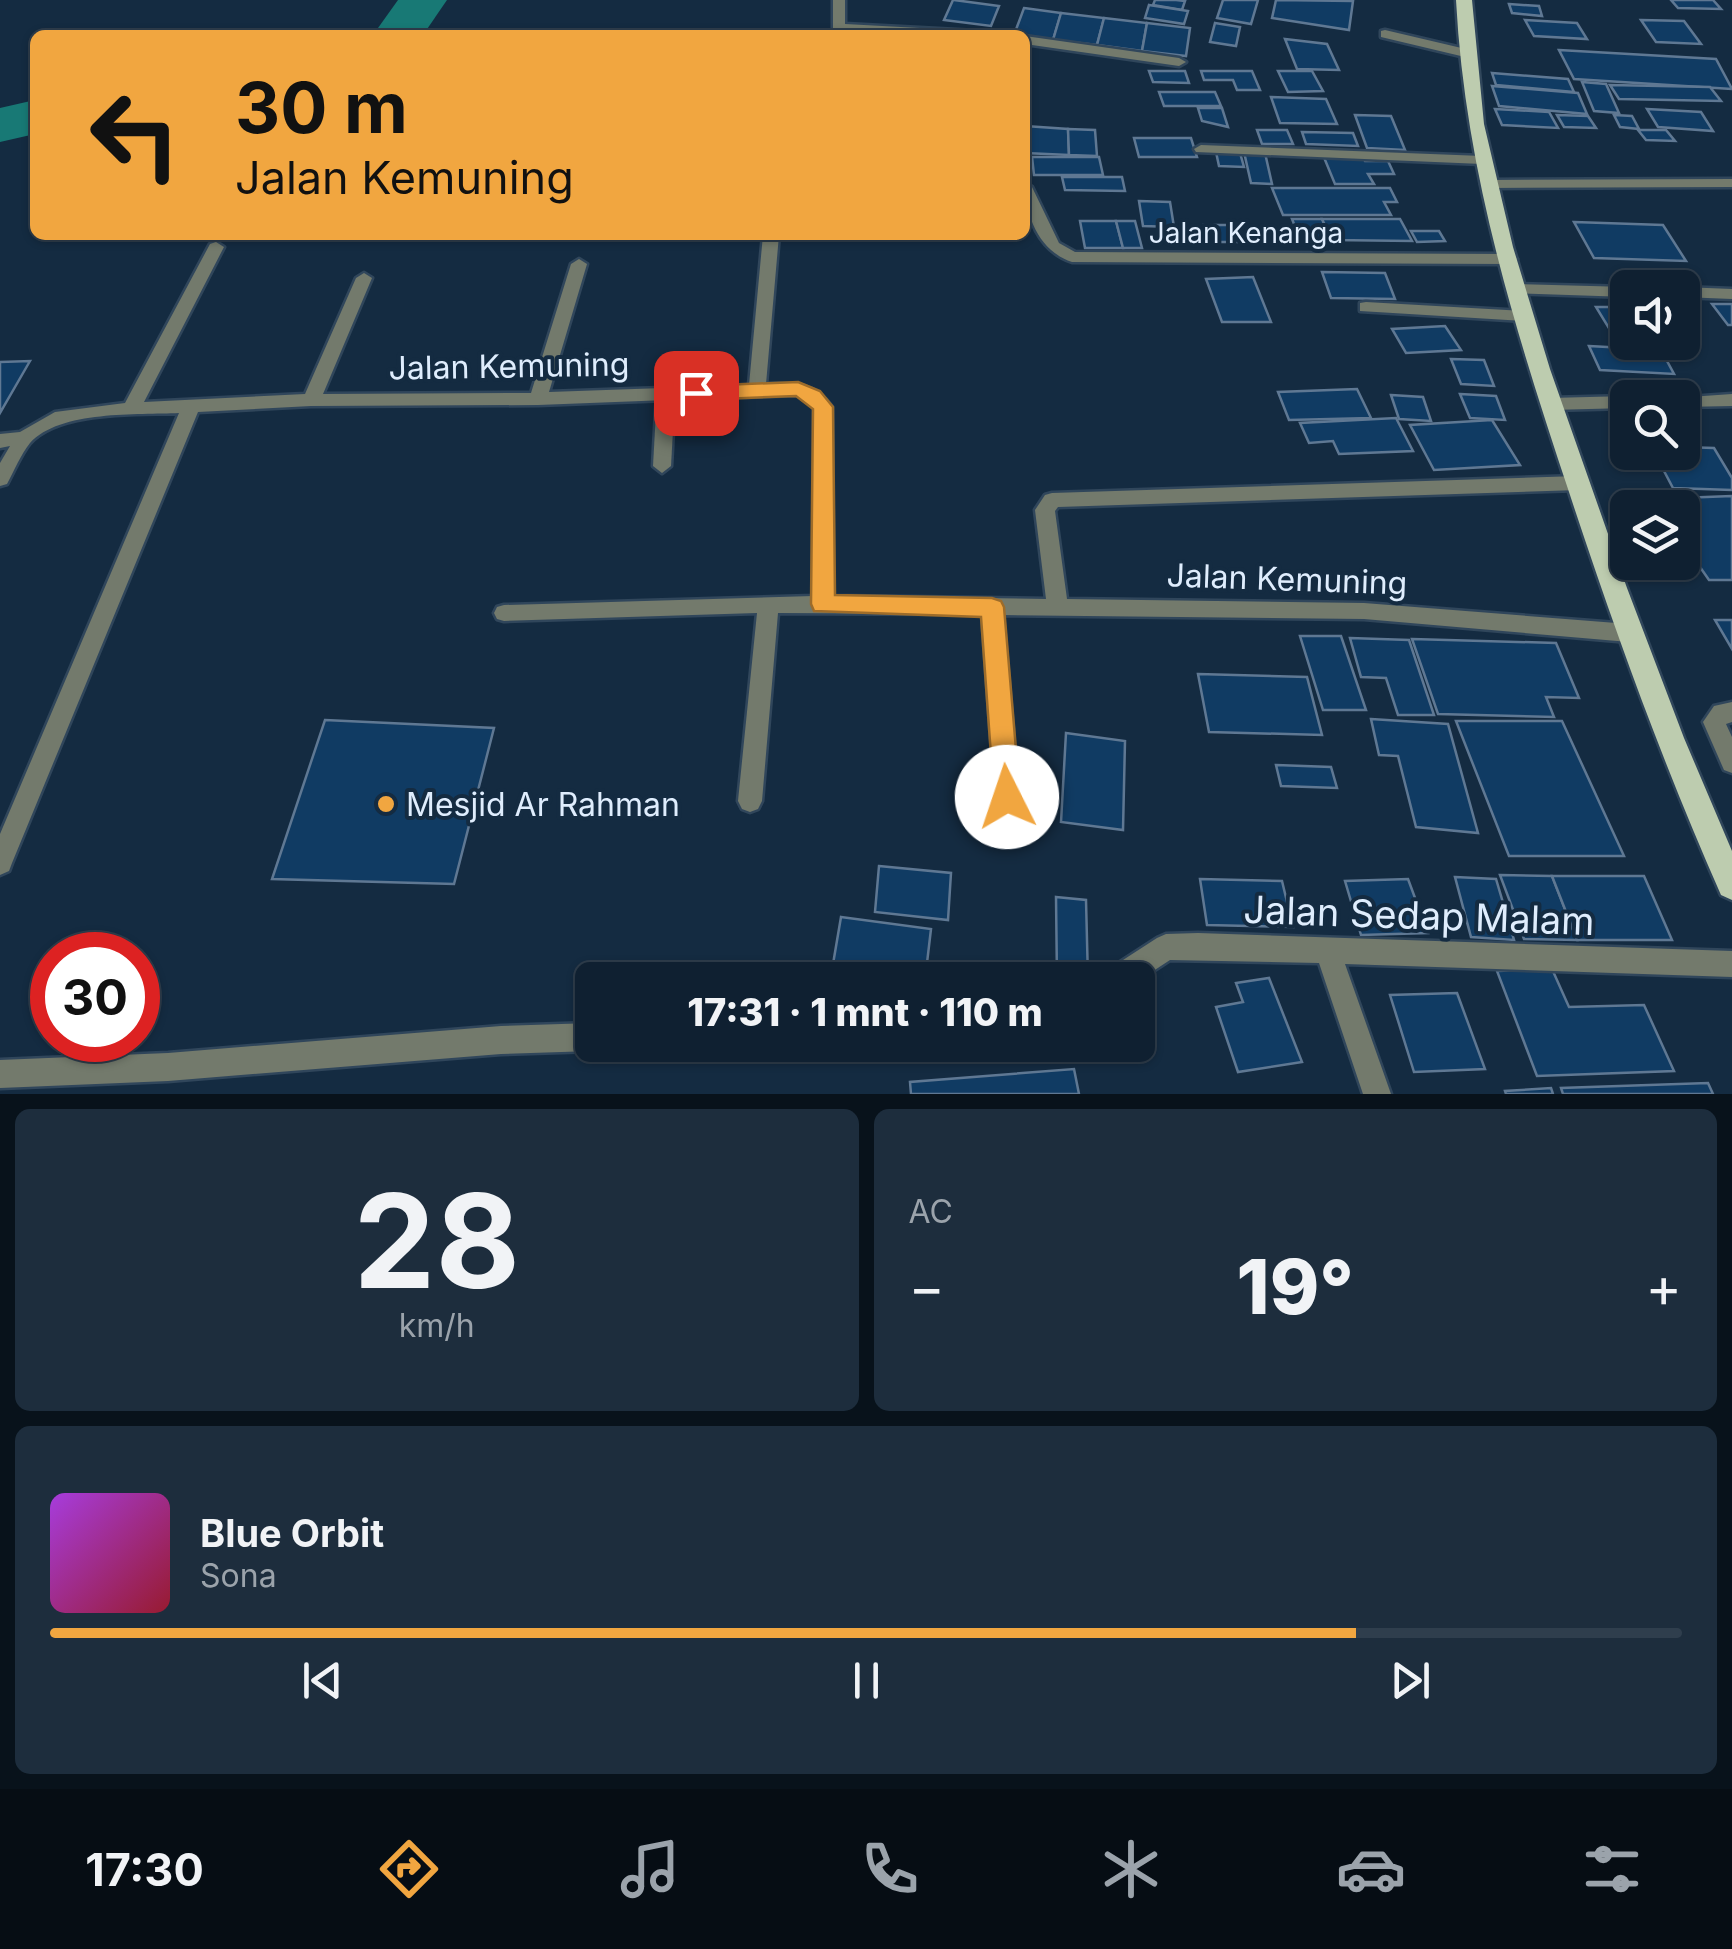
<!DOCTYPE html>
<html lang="id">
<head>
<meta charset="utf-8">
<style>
	:root { --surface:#0f2031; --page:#1d2d3d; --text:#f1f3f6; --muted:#9ba3ab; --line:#2f3e4d; --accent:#f1a640 }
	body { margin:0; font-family:Inter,sans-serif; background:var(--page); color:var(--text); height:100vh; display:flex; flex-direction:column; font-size:38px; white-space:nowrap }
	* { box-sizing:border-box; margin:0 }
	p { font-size:32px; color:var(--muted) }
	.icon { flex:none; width:55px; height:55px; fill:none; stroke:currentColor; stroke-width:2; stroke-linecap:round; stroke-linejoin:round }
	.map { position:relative; height:1094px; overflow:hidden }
	.panel { display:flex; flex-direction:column; gap:15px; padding:15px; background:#08121b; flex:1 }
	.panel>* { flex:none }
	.hud { position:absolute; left:30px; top:30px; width:1000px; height:210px; border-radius:15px; box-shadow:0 2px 8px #0004,0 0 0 2px var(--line); background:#f1a640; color:#111; overflow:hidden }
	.fabs { position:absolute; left:1610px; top:270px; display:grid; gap:20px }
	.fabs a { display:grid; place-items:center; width:90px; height:90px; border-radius:15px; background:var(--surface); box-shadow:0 2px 8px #0004,0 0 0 2px var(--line); font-size:50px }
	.speed { position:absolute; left:30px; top:932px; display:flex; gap:20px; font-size:50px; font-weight:700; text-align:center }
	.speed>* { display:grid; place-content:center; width:130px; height:130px; border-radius:50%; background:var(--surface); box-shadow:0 2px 8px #0004,0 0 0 2px var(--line); line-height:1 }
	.speed .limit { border:15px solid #d22; background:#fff; color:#111 }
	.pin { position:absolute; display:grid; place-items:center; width:85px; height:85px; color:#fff; margin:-42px; border-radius:20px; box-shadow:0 5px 15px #0006 }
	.me { position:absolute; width:110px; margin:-55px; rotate:356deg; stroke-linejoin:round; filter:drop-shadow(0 0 8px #0008) }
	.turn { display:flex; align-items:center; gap:35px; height:210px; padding:0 40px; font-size:45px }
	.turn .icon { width:130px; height:130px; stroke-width:2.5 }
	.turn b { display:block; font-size:70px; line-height:85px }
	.big { font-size:75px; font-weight:800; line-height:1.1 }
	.panel .card { flex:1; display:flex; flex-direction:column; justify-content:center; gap:15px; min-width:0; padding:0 35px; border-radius:15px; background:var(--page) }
	.panel .dial { align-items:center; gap:0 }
	.dial b { font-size:130px; line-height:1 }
	.song { display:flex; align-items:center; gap:30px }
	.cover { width:120px; height:120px; border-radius:15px; background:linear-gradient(135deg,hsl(280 70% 55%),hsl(350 70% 35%)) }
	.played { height:10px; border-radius:5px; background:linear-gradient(90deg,var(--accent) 80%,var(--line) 80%) }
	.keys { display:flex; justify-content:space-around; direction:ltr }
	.heat { display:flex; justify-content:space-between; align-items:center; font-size:55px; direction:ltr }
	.panel .tiles { flex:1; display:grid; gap:15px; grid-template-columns:1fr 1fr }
	.card:last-child { grid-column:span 2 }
	.trip { position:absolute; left:575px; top:962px; width:580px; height:100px; border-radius:15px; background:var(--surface); box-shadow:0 2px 8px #0004,0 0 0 2px var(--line); font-weight:800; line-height:100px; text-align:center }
	.tabs { display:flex; height:160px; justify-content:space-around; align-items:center; background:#060d14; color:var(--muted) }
	.tabs .icon { width:70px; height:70px }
	.tabs .current { color:var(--accent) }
	.tabs b { font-size:45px; color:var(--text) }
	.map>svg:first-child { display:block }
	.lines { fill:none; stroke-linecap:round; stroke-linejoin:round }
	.river { fill:#187975; fill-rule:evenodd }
	.building { fill:#103b63; stroke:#5f7893; stroke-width:2.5 }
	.service-casing { stroke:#30465b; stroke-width:5 }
	.minor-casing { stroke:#30465b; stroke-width:5 }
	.primary-casing { stroke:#30465b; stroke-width:5 }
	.service { fill:#737a6c; fill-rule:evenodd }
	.minor { fill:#737a6c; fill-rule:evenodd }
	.primary { fill:#bdccaf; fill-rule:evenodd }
	.route { fill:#f1a640; stroke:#9d6c2a; stroke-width:2.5 }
	.poi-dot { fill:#f1a640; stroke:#142b41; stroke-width:4 }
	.labels { text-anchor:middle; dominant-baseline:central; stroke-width:8; stroke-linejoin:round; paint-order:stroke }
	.far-street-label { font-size:28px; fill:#dfedfd; stroke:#142b41 }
	.street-label { font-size:32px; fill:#dfedfd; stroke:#142b41 }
	.poi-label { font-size:32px; fill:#dfedfd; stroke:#142b41; text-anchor:start }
	.near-street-label { font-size:38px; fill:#dfedfd; stroke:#142b41 }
</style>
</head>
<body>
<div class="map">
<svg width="1732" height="1094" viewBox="0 0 1732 1094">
	<rect width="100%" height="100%" fill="#142b41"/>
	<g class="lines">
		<g class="river">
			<polygon points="398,0 447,0 423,35 373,35"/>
			<polygon points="35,100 35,134 0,142 0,108"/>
		</g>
	</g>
	<g class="building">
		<polygon points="953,0 954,0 999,6 991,26 944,20"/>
		<polygon points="1155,0 1176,0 1185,1 1182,10 1153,5"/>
		<polygon points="1223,0 1258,0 1251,24 1217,18"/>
		<polygon points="1276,0 1353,1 1349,30 1272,18"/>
		<polygon points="1671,0 1713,0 1721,9 1678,8"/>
		<polygon points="1509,4 1539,6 1542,16 1512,13"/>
		<polygon points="1149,5 1188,11 1184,24 1145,18"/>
		<polygon points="1024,8 1061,13 1053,40 1014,35"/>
		<polygon points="1061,13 1104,18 1097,45 1053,40"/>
		<polygon points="1104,18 1147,23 1142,51 1097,45"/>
		<polygon points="1525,20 1577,23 1587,39 1534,36"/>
		<polygon points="1641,20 1684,21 1701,44 1656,42"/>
		<polygon points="1147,23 1190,28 1186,56 1142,51"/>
		<polygon points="1215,23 1240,27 1236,46 1210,42"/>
		<polygon points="1285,39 1327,44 1339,70 1297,69"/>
		<polygon points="1559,50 1716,59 1732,89 1574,79"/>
		<polygon points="1149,71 1185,71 1189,83 1153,82"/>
		<polygon points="1201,71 1252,71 1260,90 1237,90 1233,80 1204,80"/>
		<polygon points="1278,71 1312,71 1323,91 1288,92"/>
		<polygon points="1492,73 1568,79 1574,92 1496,85"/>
		<polygon points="1582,82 1606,84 1619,113 1594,111"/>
		<polygon points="1610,85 1710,87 1721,101 1619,99"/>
		<polygon points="1492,86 1578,93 1587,114 1499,106"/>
		<polygon points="1159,92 1215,92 1221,106 1164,106"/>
		<polygon points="1271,97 1326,99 1337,124 1280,123"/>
		<polygon points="1198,108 1222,108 1228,127 1202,121"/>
		<polygon points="1495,109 1549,112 1558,128 1502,125"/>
		<polygon points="1647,109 1701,112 1713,131 1658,127"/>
		<polygon points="1355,115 1391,116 1405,150 1367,148"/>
		<polygon points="1557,115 1588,116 1596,128 1564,127"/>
		<polygon points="1614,115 1632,116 1639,129 1620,127"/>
		<polygon points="1025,126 1068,129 1069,155 1025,153"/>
		<polygon points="1068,129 1095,130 1097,156 1069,155"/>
		<polygon points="1257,130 1287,130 1293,144 1262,144"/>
		<polygon points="1638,130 1666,130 1675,141 1646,140"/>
		<polygon points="1302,132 1353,133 1358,146 1306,144"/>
		<polygon points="1134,138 1191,138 1197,157 1139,157"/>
		<polygon points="1216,152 1240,153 1244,167 1219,166"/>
		<polygon points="1244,152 1265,153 1272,184 1251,183"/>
		<polygon points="1323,155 1362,156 1365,161 1388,161 1394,174 1368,174 1374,184 1335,184"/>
		<polygon points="1032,157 1099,157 1103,175 1034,175"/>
		<polygon points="1062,177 1122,177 1125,191 1065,190"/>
		<polygon points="1272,188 1390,188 1397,202 1384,202 1391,215 1283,215"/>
		<polygon points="1139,201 1170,202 1174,227 1143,226"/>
		<polygon points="1292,219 1322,219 1332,240 1301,241"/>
		<polygon points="1322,219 1400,219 1412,241 1332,240"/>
		<polygon points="1080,221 1116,221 1123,248 1085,248"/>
		<polygon points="1116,221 1135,221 1142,248 1123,248"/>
		<polygon points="1574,222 1663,225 1686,261 1594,258"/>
		<polygon points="1204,225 1238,225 1245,242 1209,242"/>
		<polygon points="1411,231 1439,231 1445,241 1417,242"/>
		<polygon points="1322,272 1385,273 1395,299 1331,298"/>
		<polygon points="1253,277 1271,322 1222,322 1206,279"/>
		<polygon points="1712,304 1732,304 1732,325 1728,325"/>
		<polygon points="1596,307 1628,307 1628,338 1615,338"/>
		<polygon points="1445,326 1461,350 1406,353 1392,329"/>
		<polygon points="1589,346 1661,350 1674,374 1600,370"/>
		<polygon points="1451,359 1484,360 1494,386 1461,384"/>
		<polygon points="30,361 0,413 0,362"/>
		<polygon points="1357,389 1371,418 1289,420 1278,392"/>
		<polygon points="1460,394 1496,396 1505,420 1470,418"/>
		<polygon points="1391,395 1423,397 1431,421 1399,419"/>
		<polygon points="1396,418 1413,451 1339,454 1333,441 1309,443 1300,423"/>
		<polygon points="1492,420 1520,465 1434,470 1410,425"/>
		<polygon points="1682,447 1714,448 1732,478 1732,490 1673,488 1654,452 1682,452"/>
		<polygon points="1732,496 1732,580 1709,580 1682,541 1682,508 1660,508 1655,499"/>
		<polygon points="1715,620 1732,620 1732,649"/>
		<polygon points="1300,636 1341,636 1366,710 1323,710"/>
		<polygon points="1350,638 1409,640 1434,715 1398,715 1386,678 1361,677"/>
		<polygon points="1412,639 1556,643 1579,698 1546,697 1554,717 1438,714"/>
		<polygon points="1198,674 1307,677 1322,735 1209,732"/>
		<polygon points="1371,719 1448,724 1478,833 1416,827 1398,756 1379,755"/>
		<polygon points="325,720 494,728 454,884 272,879"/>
		<polygon points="1456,721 1562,721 1624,856 1509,856"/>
		<polygon points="1066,733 1125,741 1123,830 1061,822"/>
		<polygon points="1276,765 1331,767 1337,788 1281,786"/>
		<polygon points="879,866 951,873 948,920 875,912"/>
		<polygon points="1500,875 1552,876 1577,940 1524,939"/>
		<polygon points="1552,876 1644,876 1672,940 1577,940"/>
		<polygon points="1455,877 1496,879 1514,940 1471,937"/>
		<polygon points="1200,879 1282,881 1293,927 1207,925"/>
		<polygon points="1408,879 1428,933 1361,935 1345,881"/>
		<polygon points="1056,897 1086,900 1088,980 1057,980"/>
		<polygon points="841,917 931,929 925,980 896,980 832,970"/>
		<polygon points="1552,969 1569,1007 1644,1005 1674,1071 1537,1076 1497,971"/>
		<polygon points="1269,978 1302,1062 1238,1072 1216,1007 1243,1002 1236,983"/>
		<polygon points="1457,993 1485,1069 1414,1072 1390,995"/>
		<polygon points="1074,1069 1079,1094 911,1094 910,1082"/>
		<polygon points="1708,1083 1713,1094 1563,1094 1561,1088"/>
		<polygon points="1551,1088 1553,1094 1506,1094 1505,1091"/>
	</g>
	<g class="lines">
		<g class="service-casing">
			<g id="service">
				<polygon points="666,388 675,394 671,466 662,473 653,466 657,394"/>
				<polygon points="1732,702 1732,722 1726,724 1732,737 1732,773 1724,770 1703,722 1714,706"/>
			</g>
		</g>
		<g class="minor-casing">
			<g id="minor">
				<polygon points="833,0 845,0 845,24 976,31 982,35 845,31 845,35 833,35"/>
				<polygon points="1385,30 1470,50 1471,53 1465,57 1381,37 1381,31"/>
				<polygon points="1025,36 1179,58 1186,62 1179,66 1025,44"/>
				<polygon points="1201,145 1482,156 1489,160 1482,164 1196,152 1194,149"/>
				<polygon points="1732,179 1732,187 1488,188 1481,184 1488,180"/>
				<path d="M1025,183L1032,187L1059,243L1075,252L1509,254L1517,259L1509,264L1072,262C1039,251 1025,216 1025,183Z"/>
				<path d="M763,235H779L766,384C795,383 814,382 832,407L833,596L1046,599L1035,510L1045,495L1052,493L1578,476L1588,483L1578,490L1058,507L1055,511L1067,599L1364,603L1629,624L1637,627L1640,633L1637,639L1629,642L1364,619L1003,615L1022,835L1019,843L1010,846L1001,843L998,835L982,614L778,613L762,801L758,809L750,812L742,809L738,801L757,613L504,621L497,619L494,613L497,607L504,605L813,596L814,408L807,399L796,395L538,405L311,406L198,412L12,863L9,871L0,875V834L179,413C138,415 60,410 30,443C21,454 14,471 7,484L0,486V463L10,446L0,448V434L20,432L55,412L125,403L210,244L216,242L224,247L144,402L305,394L356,278L364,273L372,278L323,394L531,393L571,264L579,259L587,264L549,392L749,385Z"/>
				<polygon points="1517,284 1628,287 1630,288 1628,288 1628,297 1511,293 1509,289"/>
				<polygon points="1682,287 1732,289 1732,299 1682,297"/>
				<polygon points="1366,302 1524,311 1532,316 1524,321 1360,311 1360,303"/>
				<polygon points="1732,394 1732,406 1682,407 1682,398 1675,398"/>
				<polygon points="1628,396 1634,398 1628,398 1628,408 1550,410 1541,404 1550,398"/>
				<polygon points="1198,933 1732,951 1732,977 1345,964 1391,1094 1363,1094 1319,963 1170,960 1138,981 1102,980 1106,971 1157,938 1166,934"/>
				<polygon points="592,1023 592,1045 602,1045 592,1051 501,1054 168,1081 0,1088 0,1060 168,1053 501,1026"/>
			</g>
		</g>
		<g class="primary-casing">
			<path id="primary" d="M1456,0H1472L1484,124L1513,247L1550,369L1627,588L1684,738L1732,851V900L1721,895C1663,764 1614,629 1569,492C1515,330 1465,171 1456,0Z"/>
		</g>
		<use href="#service" class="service"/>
		<use href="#minor" class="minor"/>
		<use href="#primary" class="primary"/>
	</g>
	<polygon class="route" points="798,382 820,391 833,407 835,595 992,598 1001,601 1004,607 1020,797 1016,806 1007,809 998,806 994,797 981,617 814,611 811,604 813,409 796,396 696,400 686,393 696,386"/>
	<circle class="poi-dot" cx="386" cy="804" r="10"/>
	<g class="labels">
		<g class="far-street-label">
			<text x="1246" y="233">Jalan Kenanga</text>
		</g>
		<g class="street-label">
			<text transform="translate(509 366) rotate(-1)">Jalan Kemuning</text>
			<text transform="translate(1287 579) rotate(2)">Jalan Kemuning</text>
		</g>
		<g class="poi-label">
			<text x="406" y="804">Mesjid Ar Rahman</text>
		</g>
		<g class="near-street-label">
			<text transform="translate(1419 915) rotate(2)">Jalan Sedap Malam</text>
		</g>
	</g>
</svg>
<div class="fabs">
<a><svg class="icon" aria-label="sound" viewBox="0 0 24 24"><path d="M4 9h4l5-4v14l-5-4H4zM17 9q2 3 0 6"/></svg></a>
<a><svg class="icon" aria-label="search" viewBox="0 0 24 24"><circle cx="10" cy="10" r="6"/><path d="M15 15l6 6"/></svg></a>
<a><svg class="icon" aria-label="layers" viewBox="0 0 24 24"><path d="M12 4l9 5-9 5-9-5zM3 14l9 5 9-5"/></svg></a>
</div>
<div class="speed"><div class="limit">30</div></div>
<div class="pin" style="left:696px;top:393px;background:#d93025"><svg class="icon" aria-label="arrive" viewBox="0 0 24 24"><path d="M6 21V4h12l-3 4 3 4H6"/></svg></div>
<svg class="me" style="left:1007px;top:797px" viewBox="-20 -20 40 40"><circle r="19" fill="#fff"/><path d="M0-13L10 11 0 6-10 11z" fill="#f1a640"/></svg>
<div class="trip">17:31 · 1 mnt · 110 m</div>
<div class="hud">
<div class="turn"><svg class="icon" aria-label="left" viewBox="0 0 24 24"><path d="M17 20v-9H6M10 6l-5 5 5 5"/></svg><div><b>30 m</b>Jalan Kemuning</div></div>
</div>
</div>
<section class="panel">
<div class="tiles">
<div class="card dial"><b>28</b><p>km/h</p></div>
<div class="card"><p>AC</p>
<div class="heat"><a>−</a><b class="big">19°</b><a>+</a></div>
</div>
<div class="card">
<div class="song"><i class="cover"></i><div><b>Blue Orbit</b><p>Sona</p></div></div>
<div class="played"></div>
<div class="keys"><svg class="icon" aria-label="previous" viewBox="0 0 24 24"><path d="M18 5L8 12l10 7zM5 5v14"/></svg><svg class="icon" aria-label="pause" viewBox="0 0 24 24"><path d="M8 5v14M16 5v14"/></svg><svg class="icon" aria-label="next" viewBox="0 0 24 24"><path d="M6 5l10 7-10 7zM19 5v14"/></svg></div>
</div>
</div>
</section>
<nav class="tabs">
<b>17:30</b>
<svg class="icon current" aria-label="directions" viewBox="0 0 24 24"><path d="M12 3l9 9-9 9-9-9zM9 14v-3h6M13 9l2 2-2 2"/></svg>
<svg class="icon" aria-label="music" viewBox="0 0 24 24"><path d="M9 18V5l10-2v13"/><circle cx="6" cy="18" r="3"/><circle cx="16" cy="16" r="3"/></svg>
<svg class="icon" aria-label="phone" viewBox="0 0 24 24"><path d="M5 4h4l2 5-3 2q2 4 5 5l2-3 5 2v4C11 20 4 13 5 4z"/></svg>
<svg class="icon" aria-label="climate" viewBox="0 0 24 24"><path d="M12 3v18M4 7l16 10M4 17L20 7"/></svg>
<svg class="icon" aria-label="car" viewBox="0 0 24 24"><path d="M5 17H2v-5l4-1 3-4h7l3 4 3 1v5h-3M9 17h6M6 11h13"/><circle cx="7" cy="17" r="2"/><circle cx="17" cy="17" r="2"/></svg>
<svg class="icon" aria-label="filters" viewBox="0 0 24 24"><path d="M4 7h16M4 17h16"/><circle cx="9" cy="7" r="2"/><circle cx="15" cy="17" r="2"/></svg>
</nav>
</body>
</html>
